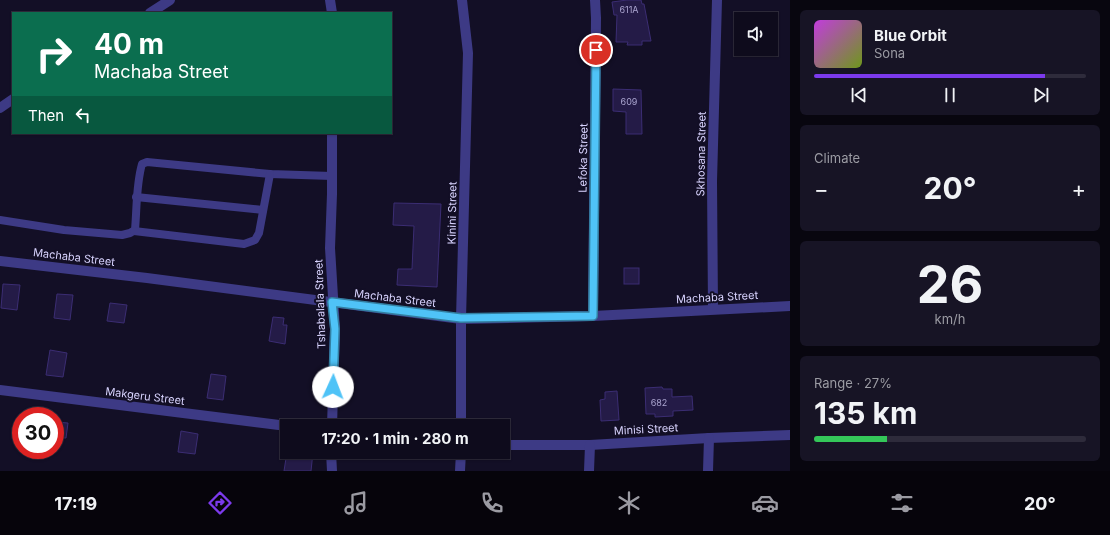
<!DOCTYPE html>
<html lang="en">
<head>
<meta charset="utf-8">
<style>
	:root { --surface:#0e0b1c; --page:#171425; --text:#f1f3f6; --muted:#9b9ba3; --line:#2e2b3b; --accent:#7c3aed }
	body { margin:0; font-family:Inter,sans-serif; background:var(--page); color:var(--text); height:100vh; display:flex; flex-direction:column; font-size:15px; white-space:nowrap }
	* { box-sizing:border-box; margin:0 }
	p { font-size:13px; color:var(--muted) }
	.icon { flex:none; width:22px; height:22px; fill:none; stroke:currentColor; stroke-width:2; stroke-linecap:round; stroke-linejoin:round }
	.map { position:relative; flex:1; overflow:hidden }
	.drawer { display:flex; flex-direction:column; gap:10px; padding:10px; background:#08060f; width:320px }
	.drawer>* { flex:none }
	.top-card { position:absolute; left:12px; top:12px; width:380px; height:122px; border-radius:0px; box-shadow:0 1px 3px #0004,0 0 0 1px var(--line); background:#0b6e4f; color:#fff; overflow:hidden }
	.buttons { position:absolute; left:734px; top:12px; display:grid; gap:8px }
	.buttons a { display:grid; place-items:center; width:44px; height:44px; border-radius:0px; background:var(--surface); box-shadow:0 1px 3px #0004,0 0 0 1px var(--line); font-size:20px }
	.speed { position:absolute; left:12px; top:407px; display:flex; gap:8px; font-size:20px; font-weight:700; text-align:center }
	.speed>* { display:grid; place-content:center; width:52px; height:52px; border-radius:50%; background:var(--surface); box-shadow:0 1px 3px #0004,0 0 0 1px var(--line); line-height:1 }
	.speed .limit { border:6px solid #d22; background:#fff; color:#111 }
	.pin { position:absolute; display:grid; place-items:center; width:34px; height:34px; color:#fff; margin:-17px; border:2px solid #fff; border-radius:50%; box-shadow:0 1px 4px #0007 }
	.me { position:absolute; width:44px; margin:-22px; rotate:2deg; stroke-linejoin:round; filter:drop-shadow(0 0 3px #0008) }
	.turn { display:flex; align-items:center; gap:14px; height:84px; padding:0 16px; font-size:18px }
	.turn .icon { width:52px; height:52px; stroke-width:2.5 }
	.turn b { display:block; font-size:28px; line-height:34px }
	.then { display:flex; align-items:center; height:38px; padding:0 16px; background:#0003; gap:8px; font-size:15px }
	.big { font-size:30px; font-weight:700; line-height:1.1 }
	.drawer .tile { flex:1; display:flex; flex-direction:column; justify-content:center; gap:6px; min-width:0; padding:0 14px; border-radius:6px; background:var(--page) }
	.drawer .dial { align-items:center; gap:0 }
	.dial b { font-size:52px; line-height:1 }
	.song { display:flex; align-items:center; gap:12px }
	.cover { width:48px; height:48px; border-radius:6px; background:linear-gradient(135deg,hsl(290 70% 55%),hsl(80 70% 35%)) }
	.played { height:4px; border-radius:2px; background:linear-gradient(90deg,var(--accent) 85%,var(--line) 85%) }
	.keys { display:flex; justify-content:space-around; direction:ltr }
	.heat { display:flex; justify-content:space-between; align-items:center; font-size:22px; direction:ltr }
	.charge { height:6px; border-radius:3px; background:linear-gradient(90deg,#34c759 27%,var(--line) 0) }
	.trip { position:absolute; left:280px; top:419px; width:230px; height:40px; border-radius:0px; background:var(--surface); box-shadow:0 1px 3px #0004,0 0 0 1px var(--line); font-weight:700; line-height:40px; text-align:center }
	.tab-bar { display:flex; height:64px; justify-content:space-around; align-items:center; background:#06040b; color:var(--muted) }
	.tab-bar .icon { width:28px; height:28px }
	.tab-bar .on { color:var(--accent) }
	.tab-bar b { font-size:18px; color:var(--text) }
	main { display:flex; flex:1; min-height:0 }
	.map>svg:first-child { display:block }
	.building { fill:#241b47; stroke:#3b2d73 }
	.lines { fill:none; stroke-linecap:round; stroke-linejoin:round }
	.service { stroke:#3d3a85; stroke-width:8 }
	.minor { stroke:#3d3a85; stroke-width:10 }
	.tertiary { stroke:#3d3a85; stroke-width:10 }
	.route-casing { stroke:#337fa1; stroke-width:10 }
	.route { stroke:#4fc3f7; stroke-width:7 }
	.labels { text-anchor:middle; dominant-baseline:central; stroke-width:4; stroke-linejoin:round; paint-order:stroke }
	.number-label { font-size:9px; fill:#aca6d1 }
	.street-label { font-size:11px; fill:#d9d4ff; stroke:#130f26 }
</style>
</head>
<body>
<main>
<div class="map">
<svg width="790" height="471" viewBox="0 0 790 471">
	<rect width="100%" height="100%" fill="#130f26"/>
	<g class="building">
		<polygon points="627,0 641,0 642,4 644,4 651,41 642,41 642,45 627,45 628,42 616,42 617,15 614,15 612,2"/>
		<polygon points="613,89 641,90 642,134 626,134 626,112 613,111"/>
		<polygon points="394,203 441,204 437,287 397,285 398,269 412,269 414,226 393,225"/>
		<rect x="624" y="268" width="15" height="16"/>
		<polygon points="3,284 20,285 17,310 1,308"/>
		<polygon points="57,294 73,295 70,320 54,318"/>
		<polygon points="110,303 127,305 124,323 107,321"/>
		<polygon points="273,317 284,318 283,325 287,325 285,344 269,341"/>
		<polygon points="50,350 67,353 63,377 46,375"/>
		<polygon points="211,374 226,376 223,400 207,398"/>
		<polygon points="662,387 663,389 672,389 672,397 692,396 693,410 673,411 673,416 655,417 655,414 646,414 645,388"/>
		<polygon points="617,391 619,420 601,421 600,400 605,399 605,392"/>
		<polygon points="55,422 68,423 66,438 55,437"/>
		<polygon points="181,431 198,434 195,454 178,452"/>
		<polygon points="287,452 313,452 311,471 284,471"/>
	</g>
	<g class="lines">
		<g class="service">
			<polyline points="136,197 263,210"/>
			<path d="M0,220L64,230L122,235L130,233L135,230C137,207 136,185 142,164L147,162L270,174L332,176"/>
			<polyline points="134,231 244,244 255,240 259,233 270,174"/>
		</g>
		<g class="minor">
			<polyline points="330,0 332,13"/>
			<polyline points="150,13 170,0"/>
			<polyline points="0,108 13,99"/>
			<polyline points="713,309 712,181 717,0"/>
			<polyline points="593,316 596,18 595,0"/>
			<polyline points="0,390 287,426"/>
			<polyline points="332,426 335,329 330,248 332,194 332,133"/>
			<polyline points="503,445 590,445 709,438 790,435"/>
			<polyline points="331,452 332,471"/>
			<polyline points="589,471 590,445"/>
			<polyline points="708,471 709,438"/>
		</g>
		<g class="tertiary">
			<polyline points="0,261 147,278 461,319 593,316 790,306"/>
			<polyline points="461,426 461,319 468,53 462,0"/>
			<polyline points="460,471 461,452"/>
		</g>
	</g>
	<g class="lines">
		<g class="route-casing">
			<polyline id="route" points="333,387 335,329 332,302 461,318 593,316 596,50"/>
		</g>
		<use href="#route" class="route"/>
	</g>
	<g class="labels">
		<g class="number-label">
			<text x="629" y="9">611A</text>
			<text x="629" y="101">609</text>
			<text x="659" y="402">682</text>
		</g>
		<g class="street-label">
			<text transform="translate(701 154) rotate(-89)">Skhosana Street</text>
			<text transform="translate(583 158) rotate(-89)">Lefoka Street</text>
			<text transform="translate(452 213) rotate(-89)">Kinini Street</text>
			<text transform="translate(74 257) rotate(7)">Machaba Street</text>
			<text transform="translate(717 297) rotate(-3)">Machaba Street</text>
			<text transform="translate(395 298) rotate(7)">Machaba Street</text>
			<text transform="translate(320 304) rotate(-92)">Tshabalala Street</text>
			<text transform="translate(145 396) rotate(7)">Makgeru Street</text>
			<text transform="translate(646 429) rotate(-3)">Minisi Street</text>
		</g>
	</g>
</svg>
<div class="buttons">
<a><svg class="icon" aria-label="sound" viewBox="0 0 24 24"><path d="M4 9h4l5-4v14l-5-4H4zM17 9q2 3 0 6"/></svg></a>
</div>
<div class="speed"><div class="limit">30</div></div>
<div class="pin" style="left:596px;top:50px;background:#d93025"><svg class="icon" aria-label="arrive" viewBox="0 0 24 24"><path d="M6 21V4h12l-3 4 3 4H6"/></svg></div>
<svg class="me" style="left:333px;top:387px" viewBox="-20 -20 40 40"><circle r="19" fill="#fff"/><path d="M0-13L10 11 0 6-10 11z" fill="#4fc3f7"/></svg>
<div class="trip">17:20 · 1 min · 280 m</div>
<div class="top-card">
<div class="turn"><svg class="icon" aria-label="right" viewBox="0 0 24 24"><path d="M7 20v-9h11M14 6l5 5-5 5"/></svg><div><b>40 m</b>Machaba Street</div></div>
<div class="then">Then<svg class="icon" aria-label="left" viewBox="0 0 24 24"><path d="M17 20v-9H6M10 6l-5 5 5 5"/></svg></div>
</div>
</div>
<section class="drawer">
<div class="tile">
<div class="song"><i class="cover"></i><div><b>Blue Orbit</b><p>Sona</p></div></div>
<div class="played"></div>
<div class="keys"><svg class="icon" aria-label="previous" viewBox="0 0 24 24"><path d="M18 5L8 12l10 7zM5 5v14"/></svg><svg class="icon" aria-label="pause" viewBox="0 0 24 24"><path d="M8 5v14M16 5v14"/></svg><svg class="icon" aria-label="next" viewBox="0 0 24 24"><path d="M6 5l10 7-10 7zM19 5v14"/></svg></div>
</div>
<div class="tile"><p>Climate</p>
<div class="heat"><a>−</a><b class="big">20°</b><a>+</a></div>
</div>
<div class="tile dial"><b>26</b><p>km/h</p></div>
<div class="tile"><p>Range · 27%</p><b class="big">135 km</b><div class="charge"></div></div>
</section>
</main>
<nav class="tab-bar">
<b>17:19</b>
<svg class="icon on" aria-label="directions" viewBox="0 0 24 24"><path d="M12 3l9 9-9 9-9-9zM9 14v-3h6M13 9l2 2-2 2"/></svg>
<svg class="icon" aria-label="music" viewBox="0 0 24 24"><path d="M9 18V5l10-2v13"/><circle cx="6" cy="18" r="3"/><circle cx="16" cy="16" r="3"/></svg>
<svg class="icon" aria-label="phone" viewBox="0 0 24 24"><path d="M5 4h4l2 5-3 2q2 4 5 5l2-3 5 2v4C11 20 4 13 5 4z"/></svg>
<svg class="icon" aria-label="climate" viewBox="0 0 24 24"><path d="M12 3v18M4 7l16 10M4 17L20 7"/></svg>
<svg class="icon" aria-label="car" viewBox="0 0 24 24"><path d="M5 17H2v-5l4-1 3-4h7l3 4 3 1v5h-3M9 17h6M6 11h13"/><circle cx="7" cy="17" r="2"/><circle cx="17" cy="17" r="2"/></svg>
<svg class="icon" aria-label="filters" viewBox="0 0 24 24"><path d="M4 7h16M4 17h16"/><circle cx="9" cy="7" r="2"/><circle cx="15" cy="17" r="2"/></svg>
<b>20°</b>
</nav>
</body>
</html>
